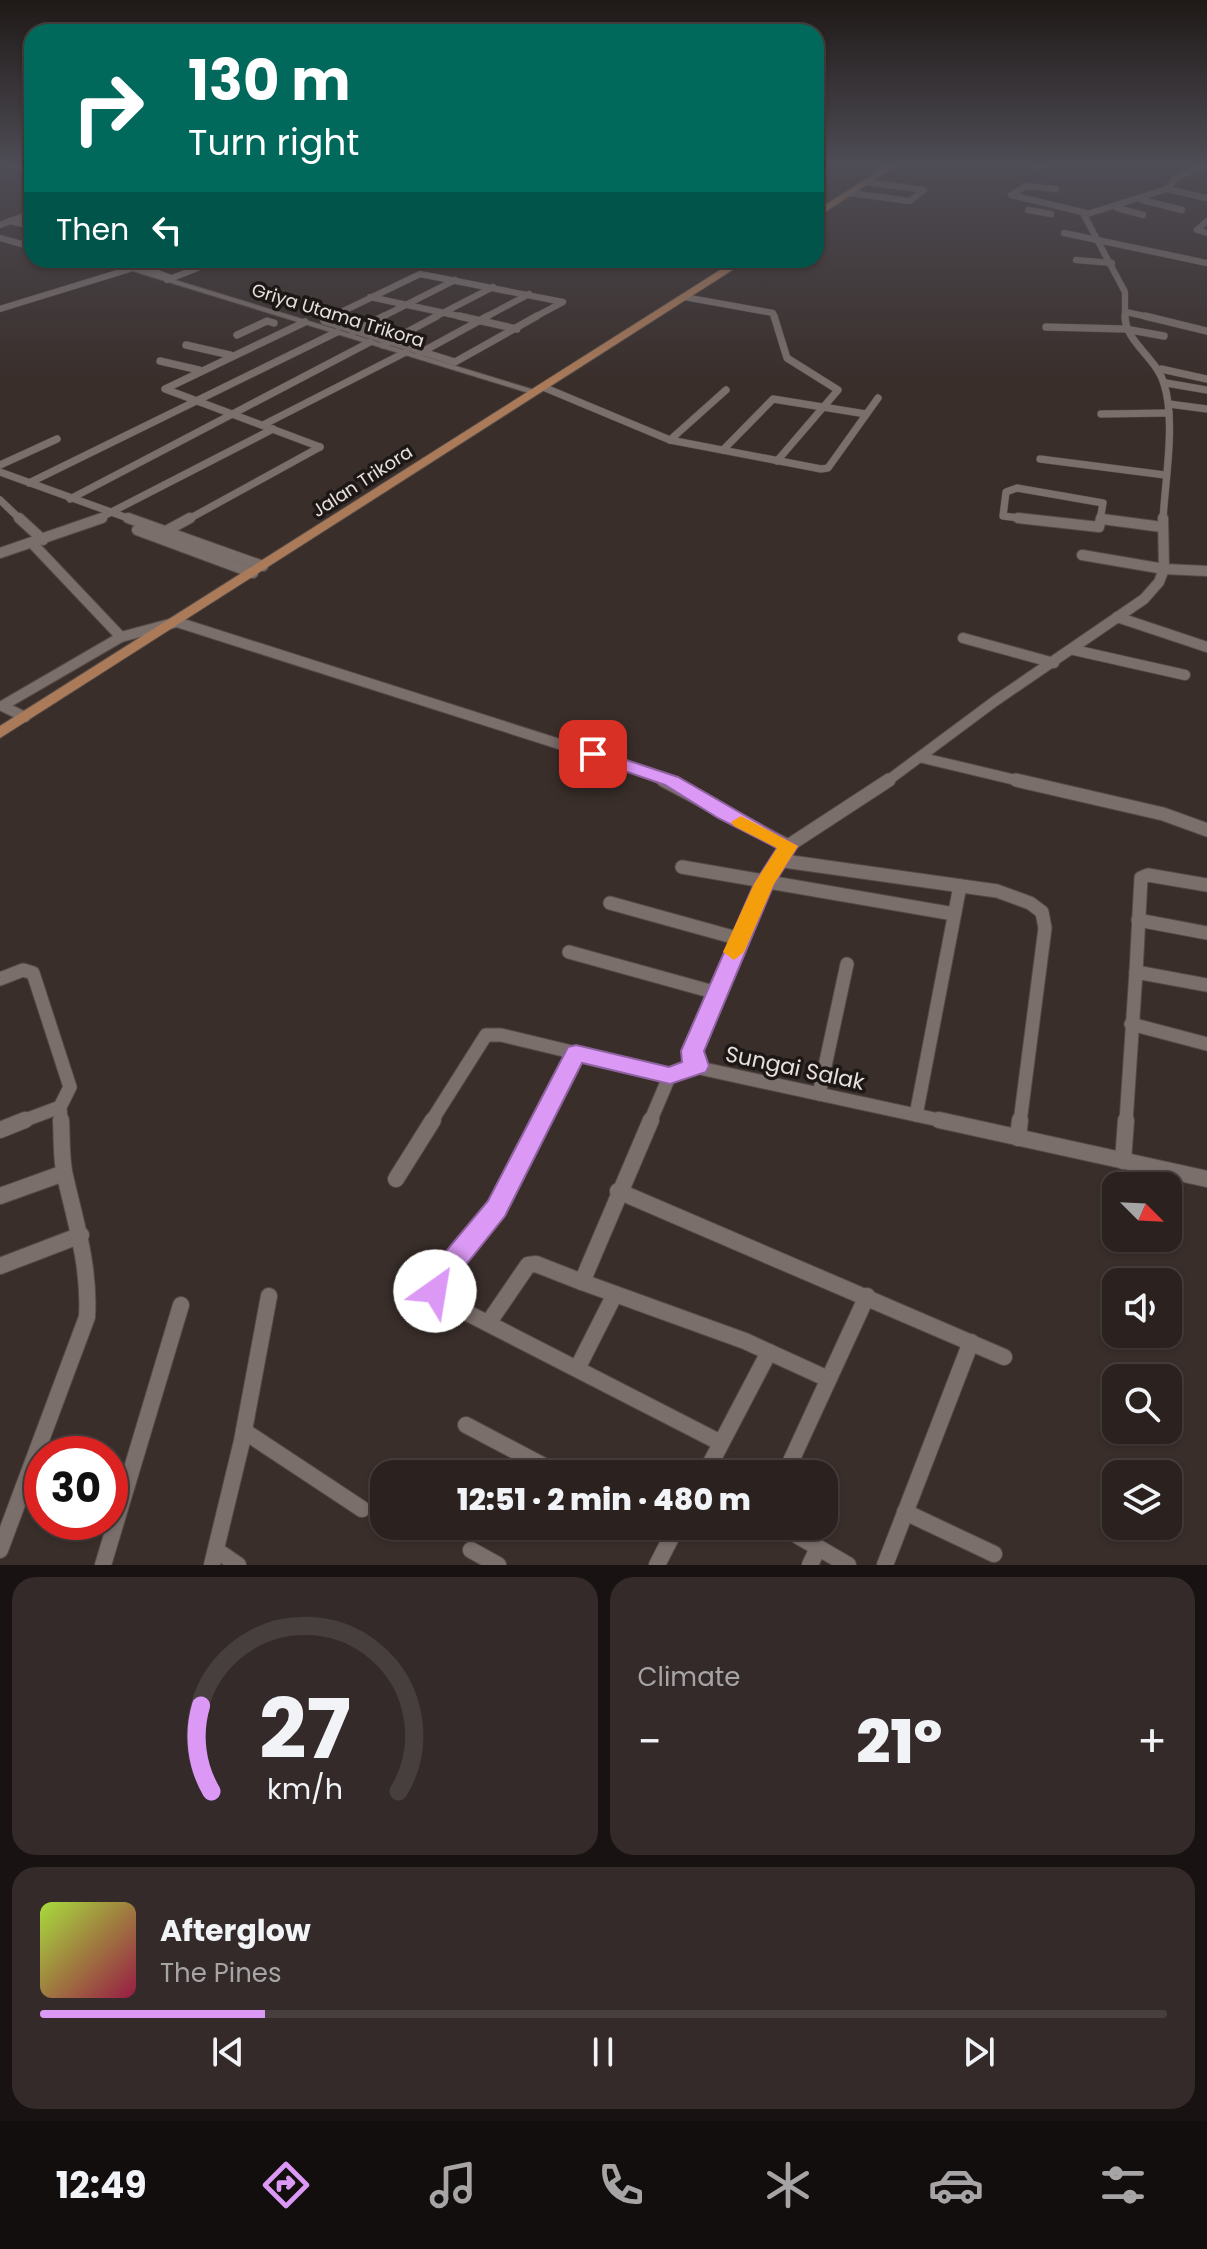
<!DOCTYPE html>
<html lang="en">
<head>
<meta charset="utf-8">
<style>
	:root { --surface:#2b2220; --page:#332a29; --text:#f1f3f6; --muted:#a6a4a5; --line:#473f3e; --accent:#db99f5 }
	body { margin:0; font-family:Poppins,sans-serif; background:var(--page); color:var(--text); height:100vh; display:flex; flex-direction:column; font-size:30px; white-space:nowrap }
	* { box-sizing:border-box; margin:0 }
	p { font-size:26px; color:var(--muted) }
	.icon { flex:none; width:44px; height:44px; fill:none; stroke:currentColor; stroke-width:2; stroke-linecap:round; stroke-linejoin:round }
	.map { position:relative; height:1565px; overflow:hidden }
	.sheet { display:flex; flex-direction:column; gap:12px; padding:12px; background:#181312; flex:1 }
	.sheet>* { flex:none }
	.top-card { position:absolute; left:24px; top:24px; width:800px; height:244px; border-radius:24px; box-shadow:0 2px 6px #0004,0 0 0 2px var(--line); background:#00695c; color:#fff; overflow:hidden }
	.needle { width:52px; rotate:114deg }
	.controls { position:absolute; left:1102px; top:1172px; display:grid; gap:16px }
	.controls a { display:grid; place-items:center; width:80px; height:80px; border-radius:16px; background:var(--surface); box-shadow:0 2px 6px #0004,0 0 0 2px var(--line); font-size:40px }
	.speed { position:absolute; left:24px; top:1436px; display:flex; gap:16px; font-size:40px; font-weight:700; text-align:center }
	.speed>* { display:grid; place-content:center; width:104px; height:104px; border-radius:50%; background:var(--surface); box-shadow:0 2px 6px #0004,0 0 0 2px var(--line); line-height:1 }
	.speed .limit { border:12px solid #d22; background:#fff; color:#111 }
	.pin { position:absolute; display:grid; place-items:center; width:68px; height:68px; color:#fff; margin:-34px; border-radius:16px; box-shadow:0 4px 12px #0006 }
	.me { position:absolute; width:88px; margin:-44px; rotate:32deg; stroke-linejoin:round; filter:drop-shadow(0 0 6px #0008) }
	.turn { display:flex; align-items:center; gap:28px; height:168px; padding:0 32px; font-size:36px }
	.turn .icon { width:104px; height:104px; stroke-width:2.5 }
	.turn b { display:block; font-size:56px; line-height:68px }
	.then { display:flex; align-items:center; height:76px; padding:0 32px; background:#0003; gap:16px; font-size:30px }
	.big { font-size:60px; font-weight:800; line-height:1.1 }
	.sheet .widget { flex:1; display:flex; flex-direction:column; justify-content:center; gap:12px; min-width:0; padding:0 28px; border-radius:24px; background:var(--page) }
	.sheet .dial { align-items:center; gap:0 }
	.dial svg { height:208px; overflow:visible; fill:none; stroke:var(--line); stroke-width:7; stroke-linecap:round; text-anchor:middle }
	.dial text { fill:var(--text); stroke:none }
	.song { display:flex; align-items:center; gap:24px }
	.cover { width:96px; height:96px; border-radius:12px; background:linear-gradient(135deg,hsl(80 70% 55%),hsl(340 70% 35%)) }
	.played { height:8px; border-radius:4px; background:linear-gradient(90deg,var(--accent) 20%,var(--line) 20%) }
	.keys { display:flex; justify-content:space-around; direction:ltr }
	.heat { display:flex; justify-content:space-between; align-items:center; font-size:44px; direction:ltr }
	.sheet .tiles { flex:1; display:grid; gap:12px; grid-template-columns:1fr 1fr }
	.widget:last-child { grid-column:span 2 }
	.trip { position:absolute; left:370px; top:1460px; width:468px; height:80px; border-radius:24px; background:var(--surface); box-shadow:0 2px 6px #0004,0 0 0 2px var(--line); font-weight:800; line-height:80px; text-align:center }
	.tab-bar { display:flex; height:128px; justify-content:space-around; align-items:center; background:#110e0d; color:var(--muted) }
	.tab-bar .icon { width:56px; height:56px }
	.tab-bar .current { color:var(--accent) }
	.tab-bar b { font-size:36px; color:var(--text) }
	.map>svg:first-child { display:block }
	.lines { fill:none; stroke-linecap:round; stroke-linejoin:round }
	.street-far4-casing { stroke:#544b48; stroke-width:7 }
	.street-far3-casing { stroke:#544b48; stroke-width:8 }
	.street-far2-casing { stroke:#544b48; stroke-width:12 }
	.street-far1-casing { stroke:#544b48; stroke-width:15 }
	.street-casing { stroke:#544b48; stroke-width:18 }
	.secondary-casing { stroke:#544b48; stroke-width:2 }
	.primary-casing { stroke:#544b48; stroke-width:2 }
	.street-far4 { stroke:#7b6f6b; stroke-width:6 }
	.street-far3 { stroke:#7b6f6b; stroke-width:7 }
	.street-far2 { stroke:#7b6f6b; stroke-width:10 }
	.street-far1 { stroke:#7b6f6b; stroke-width:13 }
	.street { stroke:#7b6f6b; stroke-width:16 }
	.secondary { fill:#7b6f6b; fill-rule:evenodd }
	.primary { fill:#aa7a59; fill-rule:evenodd }
	.route { fill:#db99f5; stroke:#8e639f; stroke-width:2 }
	.slow { fill:#f59e0b }
	.labels { text-anchor:middle; dominant-baseline:central; stroke-width:7; stroke-linejoin:round; paint-order:stroke }
	.far-street-label { font-size:18px; fill:#e7e0de; stroke:#1d1816 }
	.street-label { font-size:22px; fill:#e7e0de; stroke:#1d1816 }
</style>
</head>
<body>
<div class="map">
<svg width="1207" height="1565" viewBox="0 0 1207 1565">
	<rect width="100%" height="100%" fill="#392e2a"/>
	<g class="lines">
		<g class="street-far4-casing">
			<g id="street-far4">
				<polyline points="5,163 32,168"/>
				<polyline points="1039,166 1044,163"/>
				<polyline points="1056,189 1026,186 1011,195 1086,213"/>
				<polyline points="1167,189 1207,198"/>
				<polyline points="850,193 910,201 924,190 867,182"/>
				<polyline points="1142,200 1182,210"/>
				<polyline points="1117,208 1143,215"/>
				<polyline points="1028,210 1051,214"/>
				<polyline points="10,221 32,226"/>
				<polyline points="1207,221 1197,230 1207,233"/>
				<polyline points="0,225 32,213"/>
				<polyline points="1064,233 1207,263"/>
				<polyline points="0,238 32,247"/>
				<polyline points="89,260 128,269"/>
				<polyline points="167,260 145,268 171,278"/>
				<polyline points="1076,260 1112,263"/>
				<polyline points="167,280 218,260"/>
				<polyline points="370,297 468,318"/>
				<polyline points="684,297 773,313 775,318"/>
				<polyline points="0,309 130,269"/>
				<polyline points="1126,312 1153,318"/>
				<polyline points="329,318 420,274 563,302 533,318"/>
				<polyline points="380,318 455,280"/>
				<polyline points="433,318 493,287"/>
				<polyline points="484,318 529,294"/>
				<polyline points="1125,318 1125,292 1084,215 1167,189 1176,178 1207,164"/>
			</g>
		</g>
		<g class="street-far3-casing">
			<g id="street-far3">
				<polyline points="333,316 324,321 455,362 537,316"/>
				<polyline points="459,316 517,329"/>
				<polyline points="774,316 787,358 838,390 777,461"/>
				<path d="M1125,316C1125,342 1157,358 1164,384C1176,421 1165,480 1163,520"/>
				<polyline points="1145,316 1207,331"/>
				<polyline points="305,322 165,389 320,447"/>
				<polyline points="1046,327 1125,329 1164,336"/>
				<polyline points="353,332 384,316"/>
				<polyline points="237,335 267,321 274,323"/>
				<polyline points="186,345 230,355"/>
				<polyline points="383,345 437,316"/>
				<polyline points="420,353 488,316"/>
				<polyline points="160,361 199,370"/>
				<polyline points="1161,369 1207,379"/>
				<polyline points="1166,383 1207,390"/>
				<polyline points="543,387 670,440 821,469 828,468 878,398"/>
				<polyline points="1169,404 1207,409"/>
				<polyline points="1101,414 1169,413"/>
				<polyline points="263,425 406,352"/>
				<polyline points="670,440 726,390"/>
				<polyline points="723,450 773,399 866,414"/>
				<polyline points="1040,459 1165,475"/>
				<polyline points="0,465 57,439"/>
				<polyline points="0,472 133,520"/>
				<polyline points="29,483 337,332"/>
				<polyline points="70,499 370,342"/>
				<polyline points="0,500 21,520"/>
				<polyline points="1102,519 1107,520"/>
				<polyline points="96,520 273,429"/>
				<polyline points="187,520 320,447"/>
				<polyline points="1035,520 1003,516 1006,492 1017,488 1103,503 1100,520"/>
			</g>
		</g>
		<g class="street-far2-casing">
			<g id="street-far2">
				<polyline points="19,518 43,540"/>
				<polyline points="128,518 263,566"/>
				<polyline points="1018,518 1099,527 1101,518"/>
				<polyline points="1163,518 1164,569"/>
				<polyline points="1102,519 1162,527"/>
				<polyline points="137,530 253,573"/>
				<polyline points="166,531 190,518"/>
				<polyline points="0,553 102,518"/>
				<polyline points="1082,555 1164,569 1207,571"/>
				<polyline points="1117,617 1207,647"/>
				<polyline points="121,637 177,622 650,773 666,782"/>
				<polyline points="963,638 1054,663"/>
				<polyline points="1074,650 1185,675"/>
				<polyline points="25,717 2,706 121,637 32,543"/>
				<polyline points="923,758 1024,782"/>
				<polyline points="886,782 995,701 1144,599 1159,582 1164,569"/>
			</g>
		</g>
		<g class="street-far1-casing">
			<g id="street-far1">
				<polyline points="663,780 788,846"/>
				<polyline points="889,780 788,846 764,884 691,1058 704,1069 948,1122"/>
				<polyline points="1016,780 1163,814 1207,830"/>
				<polyline points="777,860 997,891 1030,903 1042,912 1045,928 1020,1122"/>
				<polyline points="682,867 954,914"/>
				<polyline points="610,903 740,939"/>
				<polyline points="1138,920 1207,933"/>
				<polyline points="569,952 717,993"/>
				<polyline points="1136,972 1141,878 1148,875 1207,885"/>
				<polyline points="0,979 23,970 33,973 70,1087 60,1107 61,1122"/>
				<polyline points="1131,1024 1207,1044"/>
				<polyline points="819,1094 847,964"/>
				<polyline points="916,1115 960,886"/>
				<polyline points="20,1122 60,1107"/>
				<polyline points="431,1122 486,1035 501,1035 576,1053"/>
				<polyline points="540,1122 576,1053 670,1075 698,1066"/>
				<polyline points="650,1122 670,1075"/>
				<polyline points="1126,1122 1136,972 1207,985"/>
			</g>
		</g>
		<g class="street-casing">
			<g id="street">
				<polyline points="541,1120 496,1208 437,1282 435,1291 444,1301 721,1443"/>
				<polyline points="651,1120 582,1282 745,1341 828,1379"/>
				<polyline points="939,1120 1207,1179"/>
				<polyline points="0,1130 25,1120"/>
				<polyline points="1018,1138 1020,1120"/>
				<polyline points="1123,1161 1126,1120"/>
				<polyline points="396,1179 433,1120"/>
				<polyline points="618,1191 1004,1357"/>
				<polyline points="0,1196 64,1173"/>
				<polyline points="0,1266 81,1235"/>
				<polyline points="489,1322 528,1265 536,1264 582,1282"/>
				<polyline points="578,1367 614,1296"/>
				<polyline points="466,1425 559,1474"/>
				<polyline points="244,1431 362,1509"/>
				<polyline points="705,1474 769,1352"/>
				<polyline points="785,1474 867,1296"/>
				<polyline points="905,1512 994,1554"/>
				<polyline points="659,1526 673,1534"/>
				<polyline points="781,1526 848,1565"/>
				<path d="M0,1550L87,1317C90,1268 76,1224 65,1176C61,1159 62,1139 61,1120"/>
				<polyline points="216,1550 238,1565"/>
				<polyline points="471,1550 498,1565"/>
				<polyline points="103,1565 181,1305"/>
				<polyline points="212,1565 242,1441 269,1296"/>
				<polyline points="657,1565 677,1526"/>
				<polyline points="810,1565 818,1548"/>
				<polyline points="885,1565 971,1342"/>
			</g>
		</g>
		<g class="secondary-casing">
			<polygon id="secondary" points="148,260 161,260 139,269 541,392 532,394 126,269"/>
		</g>
		<g class="primary-casing">
			<g id="primary">
				<polygon points="891,163 900,163 816,218 816,211"/>
				<polygon points="736,260 748,260 0,738 0,726"/>
			</g>
		</g>
		<use href="#street-far4" class="street-far4"/>
		<use href="#street-far3" class="street-far3"/>
		<use href="#street-far2" class="street-far2"/>
		<use href="#street-far1" class="street-far1"/>
		<use href="#street" class="street"/>
		<use href="#secondary" class="secondary"/>
		<use href="#primary" class="primary"/>
	</g>
	<linearGradient id="sky" x2="0" y2="1"><stop stop-color="#1f1917"/><stop offset="0.43" stop-color="#4e4c55"/><stop offset="1" stop-color="#4e4c55" stop-opacity="0"/></linearGradient>
	<rect width="1207" height="382" fill="url(#sky)"/>
	<polygon class="route" points="593,749 678,777 798,846 774,884 704,1051 709,1066 706,1072 670,1084 582,1063 505,1216 449,1286 444,1299 435,1302 426,1299 422,1291 427,1274 488,1201 568,1047 576,1045 669,1067 682,1062 681,1051 754,884 777,848 718,818 665,785 587,758 584,754"/>
	<polygon class="slow" points="741,816 798,846 774,884 744,952 734,960 723,952 754,884 777,848 734,826 731,822"/>
	<g class="labels">
		<g class="far-street-label">
			<text transform="translate(338 315) rotate(17)">Griya Utama Trikora</text>
			<text transform="translate(362 481) rotate(-33)">Jalan Trikora</text>
		</g>
		<g class="street-label">
			<text transform="translate(795 1068) rotate(12)">Sungai Salak</text>
		</g>
	</g>
</svg>
<div class="controls">
<a><svg class="needle" viewBox="-14 -14 28 28"><path d="M0-13l5 13h-10z" fill="#e53935"/><path d="M0 13l5-13h-10z" fill="#a6a4a5"/></svg></a>
<a><svg class="icon" aria-label="sound" viewBox="0 0 24 24"><path d="M4 9h4l5-4v14l-5-4H4zM17 9q2 3 0 6"/></svg></a>
<a><svg class="icon" aria-label="search" viewBox="0 0 24 24"><circle cx="10" cy="10" r="6"/><path d="M15 15l6 6"/></svg></a>
<a><svg class="icon" aria-label="layers" viewBox="0 0 24 24"><path d="M12 4l9 5-9 5-9-5zM3 14l9 5 9-5"/></svg></a>
</div>
<div class="speed"><div class="limit">30</div></div>
<div class="pin" style="left:593px;top:754px;background:#d93025"><svg class="icon" aria-label="arrive" viewBox="0 0 24 24"><path d="M6 21V4h12l-3 4 3 4H6"/></svg></div>
<svg class="me" style="left:435px;top:1291px" viewBox="-20 -20 40 40"><circle r="19" fill="#fff"/><path d="M0-13L10 11 0 6-10 11z" fill="#db99f5"/></svg>
<div class="trip">12:51 · 2 min · 480 m</div>
<div class="top-card">
<div class="turn"><svg class="icon" aria-label="right" viewBox="0 0 24 24"><path d="M7 20v-9h11M14 6l5 5-5 5"/></svg><div><b>130 m</b>Turn right</div></div>
<div class="then">Then<svg class="icon" aria-label="left" viewBox="0 0 24 24"><path d="M17 20v-9H6M10 6l-5 5 5 5"/></svg></div>
</div>
</div>
<section class="sheet">
<div class="tiles">
<div class="widget dial"><svg viewBox="0 0 100 80">
<path d="M14 69A42 42 0 1 1 86 69"/>
<path d="M14 69A42 42 0 0 1 10 36" stroke="#db99f5"/>
<text x="50" y="56" font-size="32" font-weight="700">27</text>
<text x="50" y="72" font-size="11">km/h</text>
</svg></div>
<div class="widget"><p>Climate</p>
<div class="heat"><a>−</a><b class="big">21°</b><a>+</a></div>
</div>
<div class="widget">
<div class="song"><i class="cover"></i><div><b>Afterglow</b><p>The Pines</p></div></div>
<div class="played"></div>
<div class="keys"><svg class="icon" aria-label="previous" viewBox="0 0 24 24"><path d="M18 5L8 12l10 7zM5 5v14"/></svg><svg class="icon" aria-label="pause" viewBox="0 0 24 24"><path d="M8 5v14M16 5v14"/></svg><svg class="icon" aria-label="next" viewBox="0 0 24 24"><path d="M6 5l10 7-10 7zM19 5v14"/></svg></div>
</div>
</div>
</section>
<nav class="tab-bar">
<b>12:49</b>
<svg class="icon current" aria-label="directions" viewBox="0 0 24 24"><path d="M12 3l9 9-9 9-9-9zM9 14v-3h6M13 9l2 2-2 2"/></svg>
<svg class="icon" aria-label="music" viewBox="0 0 24 24"><path d="M9 18V5l10-2v13"/><circle cx="6" cy="18" r="3"/><circle cx="16" cy="16" r="3"/></svg>
<svg class="icon" aria-label="phone" viewBox="0 0 24 24"><path d="M5 4h4l2 5-3 2q2 4 5 5l2-3 5 2v4C11 20 4 13 5 4z"/></svg>
<svg class="icon" aria-label="climate" viewBox="0 0 24 24"><path d="M12 3v18M4 7l16 10M4 17L20 7"/></svg>
<svg class="icon" aria-label="car" viewBox="0 0 24 24"><path d="M5 17H2v-5l4-1 3-4h7l3 4 3 1v5h-3M9 17h6M6 11h13"/><circle cx="7" cy="17" r="2"/><circle cx="17" cy="17" r="2"/></svg>
<svg class="icon" aria-label="filters" viewBox="0 0 24 24"><path d="M4 7h16M4 17h16"/><circle cx="9" cy="7" r="2"/><circle cx="15" cy="17" r="2"/></svg>
</nav>
</body>
</html>
